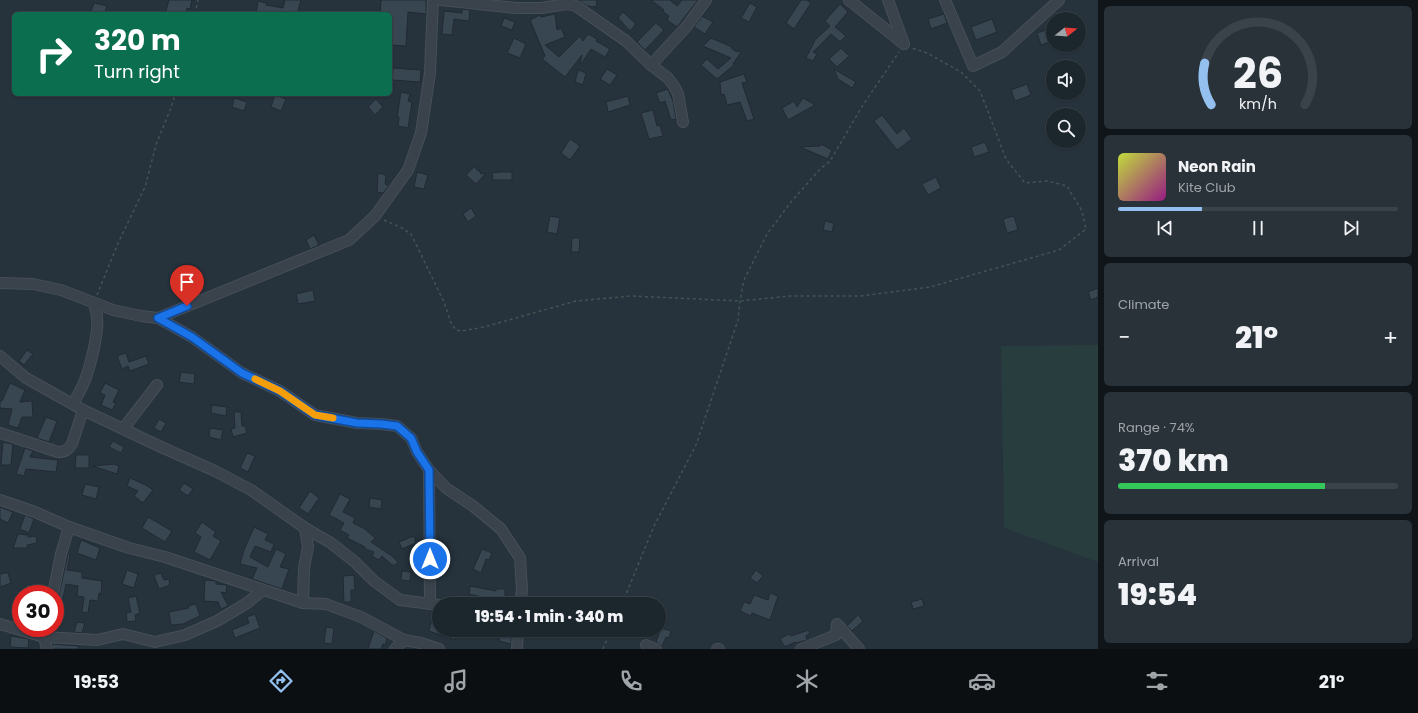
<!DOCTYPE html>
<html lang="en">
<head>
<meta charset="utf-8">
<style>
	:root { --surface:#1c262d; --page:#293239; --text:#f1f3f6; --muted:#a0a5aa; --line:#3a4349; --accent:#93c0ef }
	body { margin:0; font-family:Poppins,sans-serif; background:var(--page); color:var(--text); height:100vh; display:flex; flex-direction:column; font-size:15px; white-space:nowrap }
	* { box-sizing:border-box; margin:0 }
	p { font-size:13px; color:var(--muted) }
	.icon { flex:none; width:22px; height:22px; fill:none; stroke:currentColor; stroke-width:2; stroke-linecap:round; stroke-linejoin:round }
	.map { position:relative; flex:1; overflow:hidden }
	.drawer { display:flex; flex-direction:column; gap:6px; padding:6px; background:#0f1519; width:320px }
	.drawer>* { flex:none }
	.top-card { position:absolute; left:12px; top:12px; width:380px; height:84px; border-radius:6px; box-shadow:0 1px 3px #0004,0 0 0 1px var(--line); background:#0b6e4f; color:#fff; overflow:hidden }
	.needle { width:26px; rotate:73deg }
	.tools { position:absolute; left:1046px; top:12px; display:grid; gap:8px }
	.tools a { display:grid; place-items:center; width:40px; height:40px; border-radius:50%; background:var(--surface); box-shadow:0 1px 3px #0004,0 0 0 1px var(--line); font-size:20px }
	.speed { position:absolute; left:12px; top:585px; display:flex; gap:8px; font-size:20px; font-weight:700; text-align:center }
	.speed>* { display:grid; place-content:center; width:52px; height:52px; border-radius:50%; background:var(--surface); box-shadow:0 1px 3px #0004,0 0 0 1px var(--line); line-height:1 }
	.speed .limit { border:6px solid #d22; background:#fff; color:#111 }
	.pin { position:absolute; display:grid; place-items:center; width:34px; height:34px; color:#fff; margin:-41px -17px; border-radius:50% 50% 50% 0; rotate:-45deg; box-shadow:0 0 4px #0007 }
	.pin .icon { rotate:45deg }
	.me { position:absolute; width:44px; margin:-22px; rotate:0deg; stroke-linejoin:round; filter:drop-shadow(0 0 3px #0008) }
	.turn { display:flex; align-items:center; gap:14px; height:84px; padding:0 16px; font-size:18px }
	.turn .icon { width:52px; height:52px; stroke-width:2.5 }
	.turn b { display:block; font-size:28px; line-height:34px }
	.big { font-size:30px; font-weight:800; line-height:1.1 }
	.drawer .widget { flex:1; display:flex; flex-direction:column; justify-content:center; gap:6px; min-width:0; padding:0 14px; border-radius:6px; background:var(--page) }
	.drawer .dial { align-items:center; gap:0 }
	.dial svg { height:104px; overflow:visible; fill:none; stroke:var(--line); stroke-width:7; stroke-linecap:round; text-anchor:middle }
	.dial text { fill:var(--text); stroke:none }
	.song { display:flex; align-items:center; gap:12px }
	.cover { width:48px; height:48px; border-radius:6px; background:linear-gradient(135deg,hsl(70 70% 55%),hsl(310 70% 35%)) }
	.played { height:4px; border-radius:2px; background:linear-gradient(90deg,var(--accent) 30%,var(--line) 30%) }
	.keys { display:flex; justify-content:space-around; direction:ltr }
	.heat { display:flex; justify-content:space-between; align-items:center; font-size:22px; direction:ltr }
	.charge { height:6px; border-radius:3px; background:linear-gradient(90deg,#34c759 74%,var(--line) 0) }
	.trip { position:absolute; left:432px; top:597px; width:234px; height:40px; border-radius:20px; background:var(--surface); box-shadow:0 1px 3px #0004,0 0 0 1px var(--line); font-weight:800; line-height:40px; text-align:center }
	.dock { display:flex; height:64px; justify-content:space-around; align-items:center; background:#0b0f12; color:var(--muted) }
	.dock .icon { width:28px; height:28px }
	.dock .active { color:var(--accent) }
	.dock b { font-size:18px; color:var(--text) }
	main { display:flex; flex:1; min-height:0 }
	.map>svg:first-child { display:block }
	.green { fill:#283d3d }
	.building { fill:#384652; stroke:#212a33 }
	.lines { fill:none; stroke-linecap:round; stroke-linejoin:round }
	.minor-casing { stroke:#464f58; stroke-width:12 }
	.path { stroke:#415554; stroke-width:1.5; stroke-dasharray:3 3; stroke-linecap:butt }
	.minor { stroke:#3a434c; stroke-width:10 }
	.route-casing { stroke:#114b97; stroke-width:10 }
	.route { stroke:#1a73e8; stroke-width:7 }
	.slow { stroke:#f59e0b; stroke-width:7 }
</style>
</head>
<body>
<main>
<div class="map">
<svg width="1098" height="649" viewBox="0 0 1098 649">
	<rect width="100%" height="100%" fill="#26323c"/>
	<polygon class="green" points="1098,345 1098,562 1004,528 1001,346"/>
	<g class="building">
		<polygon points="169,0 192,0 190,9 187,8 186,14 165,14"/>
		<polygon points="285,0 301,0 297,14 256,14 258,1 266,3 266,5 283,8"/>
		<polygon points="381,0 426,0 426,14 408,12 406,46 390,45 390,14 380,14"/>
		<polygon points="578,0 597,0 596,7 587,6"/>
		<polygon points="651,0 670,0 677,6 682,0 698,0 677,27 667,20 669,16 662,11 664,10"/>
		<polygon points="801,0 807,0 811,3 794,29 786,23"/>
		<polygon points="94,3 107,6 104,14 90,14"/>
		<polygon points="750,3 757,7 749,22 741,18"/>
		<polygon points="840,4 848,12 835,27 846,36 840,42 831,34 813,52 817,54 813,61 806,58 815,40 830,26 825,21"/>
		<polygon points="462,9 470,10 469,21 454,19 452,35 442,34 444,11 462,13"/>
		<polygon points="623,12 636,24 630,31 618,18"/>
		<polygon points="555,14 557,30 561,28 565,37 545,45 559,57 580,36 583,41 588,34 597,39 596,41 610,49 605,57 591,49 581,64 580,63 582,55 565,77 542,59 545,56 530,20 540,15 541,17"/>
		<polygon points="944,14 947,23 931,29 928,19"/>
		<polygon points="702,16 713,22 705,34 694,27"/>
		<polygon points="504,18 515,22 512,30 501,26"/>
		<polygon points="992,19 997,32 976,40 971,27"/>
		<polygon points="656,23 664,30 645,50 637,42"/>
		<polygon points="1053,28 1053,41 1041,45 1037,33"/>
		<polygon points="514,38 526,44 520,58 507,53"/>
		<polygon points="711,38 732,47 731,48 737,52 739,51 741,52 733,64 734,65 717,79 701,65 707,59 718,69 731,58 703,46"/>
		<polygon points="841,48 849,56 837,67 829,59"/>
		<polygon points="393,68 421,70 420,82 392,80"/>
		<polygon points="607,69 617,75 610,85 600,79"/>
		<polygon points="834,69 856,82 852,88 838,79"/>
		<polygon points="578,70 586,73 583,85 575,82"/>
		<polygon points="744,74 747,82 742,83 754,119 747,121 740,102 727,105 724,94 721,95 720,82"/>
		<polygon points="1027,84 1031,95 1015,101 1011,90"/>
		<polygon points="668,89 673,101 676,119 671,120 665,101 660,103 656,93"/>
		<polygon points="401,92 410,94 408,101 412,102 408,128 398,126 399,117 397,117"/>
		<polygon points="275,95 286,99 281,111 271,107"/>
		<polygon points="628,96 630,105 608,112 606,102"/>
		<polygon points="234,98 247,102 244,111 232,107"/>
		<polygon points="803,98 815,105 788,120 782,108 794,101 797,107"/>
		<polygon points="376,99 383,107 375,115 368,107"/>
		<polygon points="653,110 657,126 660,125 663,136 649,139 641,113"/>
		<polygon points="882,115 897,134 904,128 912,139 897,150 874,121"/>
		<polygon points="570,139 580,146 570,160 561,153"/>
		<polygon points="985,142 989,152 974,157 971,147"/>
		<polygon points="821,144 832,150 828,159 800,147 820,146"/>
		<polygon points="474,167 481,173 480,174 486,173 476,184 466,175"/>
		<polygon points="417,172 428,175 424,189 414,187"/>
		<polygon points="500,172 512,172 512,180 493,180 492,173"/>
		<polygon points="378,173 386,175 385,184 388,185 388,187 383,193 377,192"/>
		<polygon points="936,177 941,188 928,195 922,184"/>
		<polygon points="471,208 476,216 468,222 463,214"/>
		<polygon points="550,216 560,218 557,234 547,232"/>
		<polygon points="1014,216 1018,230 1007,233 1003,219"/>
		<polygon points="825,221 834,223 832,232 823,230"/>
		<polygon points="314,235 319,245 310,249 306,240"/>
		<polygon points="572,238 580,238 579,252 571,252"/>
		<polygon points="1098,288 1098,297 1091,300 1088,292"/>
		<polygon points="313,290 315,301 298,304 296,294"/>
		<polygon points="27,350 33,354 24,365 19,361"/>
		<polygon points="126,353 129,362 146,356 149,364 130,371 128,366 122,369 117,356"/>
		<polygon points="181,372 195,374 194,384 179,382"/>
		<polygon points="10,383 25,390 20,402 32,401 33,417 22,417 18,428 8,425 12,409 0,408 0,401 2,401"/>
		<polygon points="105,383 119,390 113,402 116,403 112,410 101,405 105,395 100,393"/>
		<polygon points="212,405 227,407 226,416 211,413"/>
		<polygon points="234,412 241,412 242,426 245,426 247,433 233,437 231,429 235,428"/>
		<polygon points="46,417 57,421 49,442 37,438"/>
		<polygon points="159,419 166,423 161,432 154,428"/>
		<polygon points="210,428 223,430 221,440 209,437"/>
		<polygon points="113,441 124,447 121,453 109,447"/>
		<polygon points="3,442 13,444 11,465 1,465"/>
		<polygon points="25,448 33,451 30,457 58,460 56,472 26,469 24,476 16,474"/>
		<polygon points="247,453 255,456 248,472 240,468"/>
		<polygon points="76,455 89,455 89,468 75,468"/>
		<polygon points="114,464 119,466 117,474 93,466"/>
		<polygon points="130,478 146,485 153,490 143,503 134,496 138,491 127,486"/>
		<polygon points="184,483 193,489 188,496 179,490"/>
		<polygon points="85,484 99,487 96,499 82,495"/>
		<polygon points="310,491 319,498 308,514 299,508"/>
		<polygon points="340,494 350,499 343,512 355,518 353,523 365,529 375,538 371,542 392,556 398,562 395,565 392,565 382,556 379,560 372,556 374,552 365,549 365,547 347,538 349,535 340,530 344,523 329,515"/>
		<polygon points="370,498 382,500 381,509 369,507"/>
		<polygon points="0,507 13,512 8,523 0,519"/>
		<polygon points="25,515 34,519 29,533 20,529"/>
		<polygon points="148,517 172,531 165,542 142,528"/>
		<polygon points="202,522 216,532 213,536 221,541 210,560 194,552 201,537 195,533"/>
		<polygon points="254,527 268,534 265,540 274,544 271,552 255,546 250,557 268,567 276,549 286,554 280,567 289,569 282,589 252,579 257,568 240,564 244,550"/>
		<polygon points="18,534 28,535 28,537 36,536 37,543 27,545 27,548 13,548"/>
		<polygon points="414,536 416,543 402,549 399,542"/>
		<polygon points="81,540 100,548 96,560 77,553"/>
		<polygon points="437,547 444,548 441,566 436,565"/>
		<polygon points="482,549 492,553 489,560 486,559 481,573 473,569"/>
		<polygon points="68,554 70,555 67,570 82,572 82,578 102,581 101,594 99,593 98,601 90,600 88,613 82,612 84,597 77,596 78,586 66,584 62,603 63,604 57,626 55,625 55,600 59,595"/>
		<polygon points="127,570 138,574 134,588 122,584"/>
		<polygon points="756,570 763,576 757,583 750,578"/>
		<polygon points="402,571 411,572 410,581 401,580"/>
		<polygon points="4,573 8,573 11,583 0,587 0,574"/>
		<polygon points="161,573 164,580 169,579 170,585 159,589 154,575"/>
		<polygon points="354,575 355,590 351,590 351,602 344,602 343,576"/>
		<polygon points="205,580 216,581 216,584 227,585 226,593 221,592 228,606 221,609 218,602 204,601"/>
		<polygon points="27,584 47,589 47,594 25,594"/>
		<polygon points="470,586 496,591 496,589 505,589 505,604 495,604 496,600 469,594"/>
		<polygon points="770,593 778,596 770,620 752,613 751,616 740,611 744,602 750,604 754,595 768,600"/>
		<polygon points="136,596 140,613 135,615 136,621 127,622 126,613 131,612 128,598"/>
		<polygon points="922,599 924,606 913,609 911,602"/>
		<polygon points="196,604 200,616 183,624 171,625 169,612 189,608 188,606"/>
		<polygon points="434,611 439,611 439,630 457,630 455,640 429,631"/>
		<polygon points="255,614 260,628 235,638 232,630 249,623 247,617"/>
		<polygon points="858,615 863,621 852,631 847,626"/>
		<polygon points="77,622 85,623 82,633 74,632"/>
		<polygon points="326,627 334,628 332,644 324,643"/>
		<polygon points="661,628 671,631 669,638 666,637 662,646 656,642"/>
		<polygon points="809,630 810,633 806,636 807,640 796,643 795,642 787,646 784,646 780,639 789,634 791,636"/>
		<polygon points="374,631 387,638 385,645 383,644 381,649 368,649"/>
		<polygon points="501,631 511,633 511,644 499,641"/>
		<polygon points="11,636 29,639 28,648 10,647"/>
		<polygon points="52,644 79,646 78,649 53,649"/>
	</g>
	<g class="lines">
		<g class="minor-casing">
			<g id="minor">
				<polyline points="441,0 516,8 541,8 567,4 576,6 626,41 651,65 668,78 674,86 678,94 683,122"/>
				<polyline points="849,0 904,44"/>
				<polyline points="888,0 904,44"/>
				<polyline points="945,0 973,66 1002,52 1059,0"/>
				<polyline points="651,65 687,26 706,0"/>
				<polyline points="0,283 33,284 61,290 113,310 141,316 158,318 192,337 242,373 280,391 315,415 357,423 381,424 397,426 411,438 417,452 429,470 446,488 473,506 501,529 520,558 522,590 520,604"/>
				<polyline points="158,318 349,240 375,216 408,170 421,133 430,73 433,0"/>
				<polyline points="0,356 26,378 83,410 161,447 215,471 251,490 305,528 308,547 304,568 303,603"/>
				<path d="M73,404C76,398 79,393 82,387C89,373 99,333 97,318C97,313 95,308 94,303"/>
				<polyline points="123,429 157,385"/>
				<path d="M0,433L58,452C65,452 68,450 72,444L83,410"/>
				<polyline points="429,470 430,604"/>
				<polyline points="0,500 35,512 69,527 129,548 165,557 303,603 326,604 361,617 404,640 421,643 439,649"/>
				<polyline points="305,528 331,543 355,562 374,581 400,600 439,605"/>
				<polyline points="53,594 61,554 69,527"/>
				<polyline points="0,624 44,637 97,640 123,634 155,642 185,635 217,621 247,603 263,590"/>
				<polyline points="46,628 44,637 47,649"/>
				<polyline points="646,645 656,649"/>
				<polyline points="395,649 404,640"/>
				<polyline points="517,649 518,630"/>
				<polyline points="717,649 719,649"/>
				<polyline points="801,649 836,635 837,624 859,649"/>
			</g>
		</g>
		<g class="path">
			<polyline points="195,14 198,0"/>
			<polyline points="384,220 402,228 411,234 444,302 451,323 456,330 462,331 484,327 576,301 631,296 740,301 790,296 861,296 930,287 1059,250 1086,229 1082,211 1067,186 1047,181 1025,183 1006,159 980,91 961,72 927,53 912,48"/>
			<polyline points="97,295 119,241 145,187 156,145 172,105 175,94"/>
			<polyline points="622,604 654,526 696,445 738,320 740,301 744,280 767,234 791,202 820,169 830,161 863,105 899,52"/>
			<polyline points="603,649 611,630"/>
		</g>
		<use href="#minor" class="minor"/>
	</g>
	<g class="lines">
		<g class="route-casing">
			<polyline id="route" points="187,306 158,318 192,337 242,373 280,391 315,415 357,423 381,424 397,426 411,438 417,452 429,470 430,559"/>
		</g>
		<use href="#route" class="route"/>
		<polyline class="slow" points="255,379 280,391 315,415 333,418"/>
	</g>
</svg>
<div class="tools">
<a><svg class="needle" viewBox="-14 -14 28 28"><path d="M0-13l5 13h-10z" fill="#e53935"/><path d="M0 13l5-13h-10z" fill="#a0a5aa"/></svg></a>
<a><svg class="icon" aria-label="sound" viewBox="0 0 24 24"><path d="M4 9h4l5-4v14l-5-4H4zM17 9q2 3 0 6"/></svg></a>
<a><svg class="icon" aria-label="search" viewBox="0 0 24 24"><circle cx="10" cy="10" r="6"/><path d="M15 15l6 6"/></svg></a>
</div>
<div class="speed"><div class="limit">30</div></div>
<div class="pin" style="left:187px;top:306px;background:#d93025"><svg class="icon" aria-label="arrive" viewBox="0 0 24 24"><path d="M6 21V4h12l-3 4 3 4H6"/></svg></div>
<svg class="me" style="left:430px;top:559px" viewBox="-20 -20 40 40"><circle r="17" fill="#1a73e8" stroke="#fff" stroke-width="3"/><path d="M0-11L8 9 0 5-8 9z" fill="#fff"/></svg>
<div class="trip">19:54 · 1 min · 340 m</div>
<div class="top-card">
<div class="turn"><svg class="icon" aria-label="right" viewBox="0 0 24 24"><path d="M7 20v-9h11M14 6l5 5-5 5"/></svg><div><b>320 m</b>Turn right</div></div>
</div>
</div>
<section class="drawer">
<div class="widget dial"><svg viewBox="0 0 100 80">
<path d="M14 69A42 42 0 1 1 86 69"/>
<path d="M14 69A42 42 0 0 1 9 37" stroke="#93c0ef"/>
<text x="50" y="56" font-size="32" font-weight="700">26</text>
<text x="50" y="72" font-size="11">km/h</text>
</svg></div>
<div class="widget">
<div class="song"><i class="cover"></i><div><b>Neon Rain</b><p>Kite Club</p></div></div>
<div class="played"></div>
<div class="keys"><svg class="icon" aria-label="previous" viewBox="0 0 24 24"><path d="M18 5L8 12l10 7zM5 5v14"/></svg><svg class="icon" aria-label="pause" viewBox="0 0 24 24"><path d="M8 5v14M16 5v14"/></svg><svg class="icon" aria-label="next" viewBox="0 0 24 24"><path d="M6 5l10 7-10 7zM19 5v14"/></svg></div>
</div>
<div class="widget"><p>Climate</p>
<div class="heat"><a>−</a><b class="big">21°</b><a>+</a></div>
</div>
<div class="widget"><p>Range · 74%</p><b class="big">370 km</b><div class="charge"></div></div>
<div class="widget"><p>Arrival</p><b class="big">19:54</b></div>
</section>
</main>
<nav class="dock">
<b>19:53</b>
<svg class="icon active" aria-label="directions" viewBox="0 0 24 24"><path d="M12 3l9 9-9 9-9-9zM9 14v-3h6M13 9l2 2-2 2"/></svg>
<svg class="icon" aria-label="music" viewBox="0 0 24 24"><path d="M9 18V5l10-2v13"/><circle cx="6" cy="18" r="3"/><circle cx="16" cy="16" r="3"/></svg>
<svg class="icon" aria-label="phone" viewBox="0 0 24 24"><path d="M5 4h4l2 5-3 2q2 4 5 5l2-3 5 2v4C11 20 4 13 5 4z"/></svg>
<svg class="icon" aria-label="climate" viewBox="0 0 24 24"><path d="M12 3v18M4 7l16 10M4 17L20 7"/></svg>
<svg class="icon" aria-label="car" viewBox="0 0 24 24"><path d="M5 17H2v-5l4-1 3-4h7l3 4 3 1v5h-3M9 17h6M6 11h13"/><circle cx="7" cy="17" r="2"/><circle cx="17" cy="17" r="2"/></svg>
<svg class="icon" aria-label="filters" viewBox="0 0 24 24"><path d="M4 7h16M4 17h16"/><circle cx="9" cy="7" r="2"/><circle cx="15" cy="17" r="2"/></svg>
<b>21°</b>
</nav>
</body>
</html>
